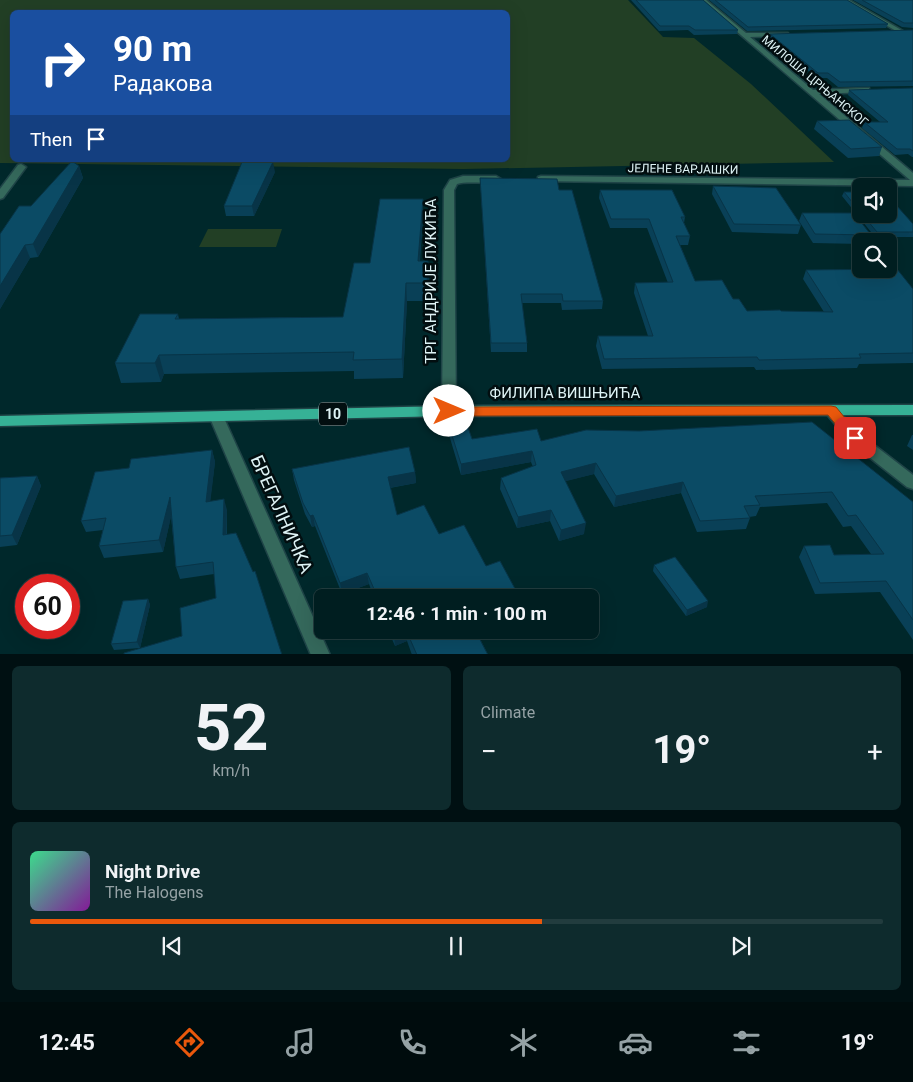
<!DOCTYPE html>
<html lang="en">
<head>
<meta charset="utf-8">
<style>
	:root { --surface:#001e20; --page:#0e2b2d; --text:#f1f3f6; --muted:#95a2a5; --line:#223c3e; --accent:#ea580c }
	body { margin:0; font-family:Roboto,sans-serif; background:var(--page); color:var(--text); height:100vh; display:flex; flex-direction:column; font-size:19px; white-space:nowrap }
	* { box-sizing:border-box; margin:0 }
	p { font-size:16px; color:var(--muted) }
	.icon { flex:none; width:28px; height:28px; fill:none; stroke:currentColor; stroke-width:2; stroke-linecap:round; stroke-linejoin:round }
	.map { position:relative; height:654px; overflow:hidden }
	.side { display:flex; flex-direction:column; gap:12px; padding:12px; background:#001012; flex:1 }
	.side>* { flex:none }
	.hud { position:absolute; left:10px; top:10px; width:500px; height:152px; border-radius:8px; box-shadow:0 5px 20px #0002,0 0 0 1px var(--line); background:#1a4fa0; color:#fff; overflow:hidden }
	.tools { position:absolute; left:852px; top:178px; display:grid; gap:10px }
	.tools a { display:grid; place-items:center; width:45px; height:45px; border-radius:8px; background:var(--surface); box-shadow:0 5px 20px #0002,0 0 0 1px var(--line); font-size:25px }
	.speed { position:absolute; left:15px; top:574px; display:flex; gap:10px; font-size:25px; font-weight:700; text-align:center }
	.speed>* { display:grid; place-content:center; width:65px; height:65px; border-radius:50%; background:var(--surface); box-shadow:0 5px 20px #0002,0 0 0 1px var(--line); line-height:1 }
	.speed .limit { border:8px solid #d22; background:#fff; color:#111 }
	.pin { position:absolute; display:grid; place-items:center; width:42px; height:42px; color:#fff; margin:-21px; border-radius:10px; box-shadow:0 2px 8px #0006 }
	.me { position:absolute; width:55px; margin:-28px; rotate:90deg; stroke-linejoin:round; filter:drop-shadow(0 0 4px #0008) }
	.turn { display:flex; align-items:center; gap:18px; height:105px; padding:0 20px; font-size:22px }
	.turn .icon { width:65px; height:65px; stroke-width:2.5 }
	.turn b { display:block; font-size:35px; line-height:42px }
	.then { display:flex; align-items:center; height:48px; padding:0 20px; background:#0003; gap:10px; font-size:19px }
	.big { font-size:38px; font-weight:700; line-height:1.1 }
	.side .card { flex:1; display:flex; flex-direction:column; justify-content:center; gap:8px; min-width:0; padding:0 18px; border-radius:8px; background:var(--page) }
	.side .dial { align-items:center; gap:0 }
	.dial b { font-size:65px; line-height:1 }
	.song { display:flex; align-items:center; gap:15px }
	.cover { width:60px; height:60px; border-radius:8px; background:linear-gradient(135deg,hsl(150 70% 55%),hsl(290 70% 35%)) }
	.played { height:5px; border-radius:2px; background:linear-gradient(90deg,var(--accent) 60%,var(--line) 60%) }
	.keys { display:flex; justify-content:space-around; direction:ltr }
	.heat { display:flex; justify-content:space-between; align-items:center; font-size:28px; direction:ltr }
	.side .tiles { flex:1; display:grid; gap:12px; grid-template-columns:1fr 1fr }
	.card:last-child { grid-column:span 2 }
	.trip { position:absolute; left:314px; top:589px; width:285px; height:50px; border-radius:8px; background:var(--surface); box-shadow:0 5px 20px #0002,0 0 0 1px var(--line); font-weight:700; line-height:50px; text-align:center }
	.tabs { display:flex; height:80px; justify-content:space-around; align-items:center; background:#000c0d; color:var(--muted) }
	.tabs .icon { width:35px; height:35px }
	.tabs .selected { color:var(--accent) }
	.tabs b { font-size:22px; color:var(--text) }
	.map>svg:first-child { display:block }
	.green { fill:#223f25; fill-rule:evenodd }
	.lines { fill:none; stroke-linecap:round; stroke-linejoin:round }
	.street-casing { stroke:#1f4447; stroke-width:3 }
	.primary-casing { stroke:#1f4447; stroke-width:3 }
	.street { fill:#35695c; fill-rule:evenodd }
	.primary { fill:#36b196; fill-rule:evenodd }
	.wall { fill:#094057 }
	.shaded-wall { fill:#083447 }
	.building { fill:#0b4b65; stroke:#083447 }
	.route { fill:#ea580c; stroke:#983908 }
	.labels { text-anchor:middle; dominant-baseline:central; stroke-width:5; stroke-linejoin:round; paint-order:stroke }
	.far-street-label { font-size:12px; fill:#def3f5; stroke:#020e10 }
	.shield { fill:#020e10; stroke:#9caeb0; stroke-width:1 }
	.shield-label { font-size:14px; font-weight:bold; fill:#def3f5 }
	.street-label { font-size:15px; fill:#def3f5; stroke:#020e10 }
	.near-street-label { font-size:18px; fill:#def3f5; stroke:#020e10 }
</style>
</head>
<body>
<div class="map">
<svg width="913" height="655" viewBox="0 0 913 655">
	<rect width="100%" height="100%" fill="#00282b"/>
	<g class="green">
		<path d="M0,0H628L663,37L694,38L751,84L834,162L463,169L0,163ZM12,12H508V160H12Z"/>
		<polygon points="208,229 282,229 276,247 199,247"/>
	</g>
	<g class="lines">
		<g class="street-casing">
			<g id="street">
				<polygon points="700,0 706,0 746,33 788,33 788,35 786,36 750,37 813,90 869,88 869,92 866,92 819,94 913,173 913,186 538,181 538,177 541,176 910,180"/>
				<polygon points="842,0 849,0 903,31 898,32"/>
				<polygon points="21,164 26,167 3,198 0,199 0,189 18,165"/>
				<path d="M463,176H496L501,179C492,186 469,180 457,184L454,190L456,411L454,414H444L442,411L444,190L450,180Z"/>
				<polygon points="831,406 836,408 860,434 913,475 913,489 907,487 850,442 824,411 826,408"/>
				<polygon points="217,413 222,414 224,418 330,655 311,655 210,418 212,414"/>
			</g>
		</g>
		<g class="primary-casing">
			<polygon id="primary" points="913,405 913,415 449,416 0,426 0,416 449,406"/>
		</g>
		<use href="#street" class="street"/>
		<use href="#primary" class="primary"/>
	</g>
	<g class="wall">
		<polygon points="631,0 703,0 738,30 737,34 694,35 688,30 659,31"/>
		<polygon points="709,0 847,0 888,24 886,28 747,31"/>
		<polygon points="853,0 913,0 913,28 902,27"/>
		<polygon points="913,30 913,86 838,87 827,78 817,78 769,38 770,34"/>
		<polygon points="913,88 913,157 912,157 908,154 895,155 862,128 864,122 880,122 848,95 849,90"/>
		<polygon points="817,121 882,147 879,156 848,158 814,129"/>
		<polygon points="79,166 83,178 38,257 30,258 0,309 0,234 31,206"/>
		<polygon points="275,172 254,216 226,216 224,206"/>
		<polygon points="480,178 559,190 603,301 602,309 562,310 561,303 522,303 527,343 527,352 491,352"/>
		<polygon points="713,186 801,225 798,234 732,232 712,194"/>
		<polygon points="600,190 685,217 684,223 690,236 688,245 680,245 695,281 733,299 747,311 824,312 803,279 806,270 913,289 913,363 859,364 857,368 756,370 754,367 602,369 596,346 598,336 648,336 634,293 635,283 668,283 647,228 610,228 599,198"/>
		<polygon points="844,192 861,192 861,214 889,214 913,224 913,237 875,237 842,196"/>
		<polygon points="423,199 423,216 420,261 429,279 427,301 407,301 403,378 354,379 354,371 164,374 161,382 121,383 115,363 178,314 179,319 343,317 370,263"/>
		<polygon points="802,213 871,235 869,241 861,241 861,244 813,243 799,221"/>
		<polygon points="443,407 472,439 541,441 913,502 913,640 880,592 815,594 799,557 804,546 834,555 871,554 851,526 843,527 827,503 760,507 756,516 749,517 750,518 746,529 697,532 681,493 614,507 594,474 565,481 584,534 559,541 550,521 517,528 500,489 501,478 533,467 531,462 461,475 444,418"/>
		<polygon points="912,435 913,435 913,450 907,446"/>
		<polygon points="212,450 215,462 210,501 227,510 227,534 253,572 182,636 216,598 214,574 180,579 176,567 171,516 163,552 104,558 99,546 103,530 86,532 81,521 129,468"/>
		<polygon points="292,469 415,472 416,483 390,488 397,515 439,534 486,566 520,598 374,598 369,584 342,594 315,526 312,527 305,514 294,480"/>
		<polygon points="37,476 41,486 17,545 0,547 0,478"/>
		<polygon points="654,565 707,607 686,616 653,571"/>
		<polygon points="148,599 150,605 140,648 114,650 111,644"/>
		<polygon points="388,630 486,630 477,633 488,655 412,655 407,641 395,646"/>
	</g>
	<g class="shaded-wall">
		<polygon points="273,162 275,172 254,216 252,206"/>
		<polygon points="79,166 83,178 38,257 33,244"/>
		<polygon points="423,199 423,216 418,279 418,261"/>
		<polygon points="25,245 30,258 0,309 0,286"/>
		<polygon points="428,261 429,279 427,301 427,283"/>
		<polygon points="406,283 407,301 403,378 402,359"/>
		<polygon points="159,355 164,374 161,382 155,363"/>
		<polygon points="212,450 215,462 209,513 206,502"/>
		<polygon points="532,451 531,462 461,475 461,464"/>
		<polygon points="596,463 594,474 559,483 561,472"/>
		<polygon points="415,472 416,483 388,488 388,477"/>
		<polygon points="37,476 41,486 17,545 12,535"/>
		<polygon points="683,482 681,493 614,507 616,496"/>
		<polygon points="170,497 173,508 163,552 159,540"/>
		<polygon points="224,499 227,510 226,546 223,535"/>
		<polygon points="551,510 550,521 517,528 518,517"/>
		<polygon points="313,515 315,526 312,527 310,516"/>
		<polygon points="586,523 584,534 559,541 561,530"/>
		<polygon points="367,573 369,584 342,594 340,583"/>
		<polygon points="148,599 150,605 140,648 137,642"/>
		<polygon points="708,601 707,607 686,616 687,610"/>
		<polygon points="406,630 407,641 395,646 394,635"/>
		<polygon points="472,630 486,630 472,635"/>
	</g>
	<g class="building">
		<polygon points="636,0 703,0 738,30 695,30 689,26 660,26"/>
		<polygon points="715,0 847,0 888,24 748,27"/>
		<polygon points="862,0 913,0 913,23 904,23"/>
		<polygon points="913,30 913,81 840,82 828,73 818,73 770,34"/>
		<polygon points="913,88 913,151 910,149 897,149 864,122 888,122 849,90"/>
		<polygon points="849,120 882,147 851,149 817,121"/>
		<polygon points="72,161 79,166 33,244 25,245 0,286 0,234 19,206 31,206"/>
		<polygon points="242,162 273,162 252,206 224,206"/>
		<polygon points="480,178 557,179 559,190 572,190 603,301 563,301 562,294 521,294 527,343 491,343"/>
		<polygon points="713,186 776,188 801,225 734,224"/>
		<polygon points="600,190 672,190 685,217 681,217 690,236 676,236 695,281 722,280 733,299 739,299 747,311 780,310 781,311 833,312 806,270 897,269 913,289 913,353 859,354 861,358 759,360 757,357 604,359 598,336 653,336 635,283 673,282 649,219 611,219"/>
		<polygon points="844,192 861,192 861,213"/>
		<polygon points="889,197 913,224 913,232 877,232 862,214 889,214"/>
		<polygon points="380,199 423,199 418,261 428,261 427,283 406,283 402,359 353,360 354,352 159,355 155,363 115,363 140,314 178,314 175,319 343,317 354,263 370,263"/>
		<polygon points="802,213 854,213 871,235 815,234"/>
		<polygon points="443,407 461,407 472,439 537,429 541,441 586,430 639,431 812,422 913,502 913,620 886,581 820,583 804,546 830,545 834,555 884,554 856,515 848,516 832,492 755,496 760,505 744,506 750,518 700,521 683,482 616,496 596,463 561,472 586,523 561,530 551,510 518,517 501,478 536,465 532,451 461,464"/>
		<polygon points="409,447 415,472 388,477 397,515 424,505 439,534 464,525 486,566 500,561 520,598 378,598 367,573 340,583 313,515 310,516 303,503 292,469"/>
		<polygon points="212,450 206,502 224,499 223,535 236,533 253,572 255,571 282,655 124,655 124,653 182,636 180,608 216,598 213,562 176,567 170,497 159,540 99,546 106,518 81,521 95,472 129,468 131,459"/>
		<polygon points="37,476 12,535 0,536 0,478"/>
		<polygon points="675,557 708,601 687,610 654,565"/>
		<polygon points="148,599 137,642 111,644 123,601"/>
		<polygon points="392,630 406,630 394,635"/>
		<polygon points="406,630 475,630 488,655 417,655"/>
	</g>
	<polygon class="route" points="831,406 836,407 859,435 861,438 859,442 850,442 828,415 449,416 444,414 442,411 444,408 449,407"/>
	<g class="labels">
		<g class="far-street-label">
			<text transform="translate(815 81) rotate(40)">МИЛОША ЦРЊАНСКОГ</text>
			<text transform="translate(683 169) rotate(1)">ЈЕЛЕНЕ ВАРЈАШКИ</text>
		</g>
		<rect class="shield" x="319" y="402.5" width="28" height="23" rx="4"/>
		<g class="shield-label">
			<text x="333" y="414">10</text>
		</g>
		<g class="street-label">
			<text transform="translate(431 281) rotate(-90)">ТРГ АНДРИЈЕ ЛУКИЋА</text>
			<text x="565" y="393">ФИЛИПА ВИШЊИЋА</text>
		</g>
		<g class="near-street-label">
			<text transform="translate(282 514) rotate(66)">БРЕГАЛНИЧКА</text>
		</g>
	</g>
</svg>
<div class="tools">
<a><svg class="icon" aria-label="sound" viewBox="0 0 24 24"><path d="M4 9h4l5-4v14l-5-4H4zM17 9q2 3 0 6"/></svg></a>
<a><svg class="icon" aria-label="search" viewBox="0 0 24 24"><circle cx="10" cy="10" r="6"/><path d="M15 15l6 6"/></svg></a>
</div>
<div class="speed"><div class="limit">60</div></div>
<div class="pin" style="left:855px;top:438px;background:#d93025"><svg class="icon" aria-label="arrive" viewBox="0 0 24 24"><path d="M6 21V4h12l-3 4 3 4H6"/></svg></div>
<svg class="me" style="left:449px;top:411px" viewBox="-20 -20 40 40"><circle r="19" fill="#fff"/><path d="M0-13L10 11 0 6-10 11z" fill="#ea580c"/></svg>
<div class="trip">12:46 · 1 min · 100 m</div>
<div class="hud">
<div class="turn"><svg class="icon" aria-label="right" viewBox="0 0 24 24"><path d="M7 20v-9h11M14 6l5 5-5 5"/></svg><div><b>90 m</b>Радакова</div></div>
<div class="then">Then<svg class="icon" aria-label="arrive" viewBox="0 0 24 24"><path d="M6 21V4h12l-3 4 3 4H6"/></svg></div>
</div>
</div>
<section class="side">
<div class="tiles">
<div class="card dial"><b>52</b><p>km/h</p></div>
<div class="card"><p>Climate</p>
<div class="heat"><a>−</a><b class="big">19°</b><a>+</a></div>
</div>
<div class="card">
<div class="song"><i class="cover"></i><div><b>Night Drive</b><p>The Halogens</p></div></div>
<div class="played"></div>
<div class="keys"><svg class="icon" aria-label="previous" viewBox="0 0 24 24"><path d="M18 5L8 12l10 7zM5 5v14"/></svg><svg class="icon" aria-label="pause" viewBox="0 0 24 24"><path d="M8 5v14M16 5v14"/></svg><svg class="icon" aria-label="next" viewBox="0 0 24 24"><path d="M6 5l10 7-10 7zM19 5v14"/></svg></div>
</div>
</div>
</section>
<nav class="tabs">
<b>12:45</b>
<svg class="icon selected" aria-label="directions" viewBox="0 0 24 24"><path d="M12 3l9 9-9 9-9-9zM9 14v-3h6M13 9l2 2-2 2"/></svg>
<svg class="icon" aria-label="music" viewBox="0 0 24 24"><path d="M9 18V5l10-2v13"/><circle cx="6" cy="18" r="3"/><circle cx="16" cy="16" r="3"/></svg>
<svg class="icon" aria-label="phone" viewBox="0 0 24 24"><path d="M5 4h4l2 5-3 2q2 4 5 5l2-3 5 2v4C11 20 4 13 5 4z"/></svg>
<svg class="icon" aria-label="climate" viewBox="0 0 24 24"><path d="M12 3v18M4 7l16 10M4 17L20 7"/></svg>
<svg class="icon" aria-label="car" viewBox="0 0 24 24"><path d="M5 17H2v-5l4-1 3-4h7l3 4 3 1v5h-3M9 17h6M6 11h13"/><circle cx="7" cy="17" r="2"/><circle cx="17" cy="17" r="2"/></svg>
<svg class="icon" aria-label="filters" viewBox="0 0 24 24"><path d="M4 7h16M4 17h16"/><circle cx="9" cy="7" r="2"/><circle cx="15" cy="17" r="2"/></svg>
<b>19°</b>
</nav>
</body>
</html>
